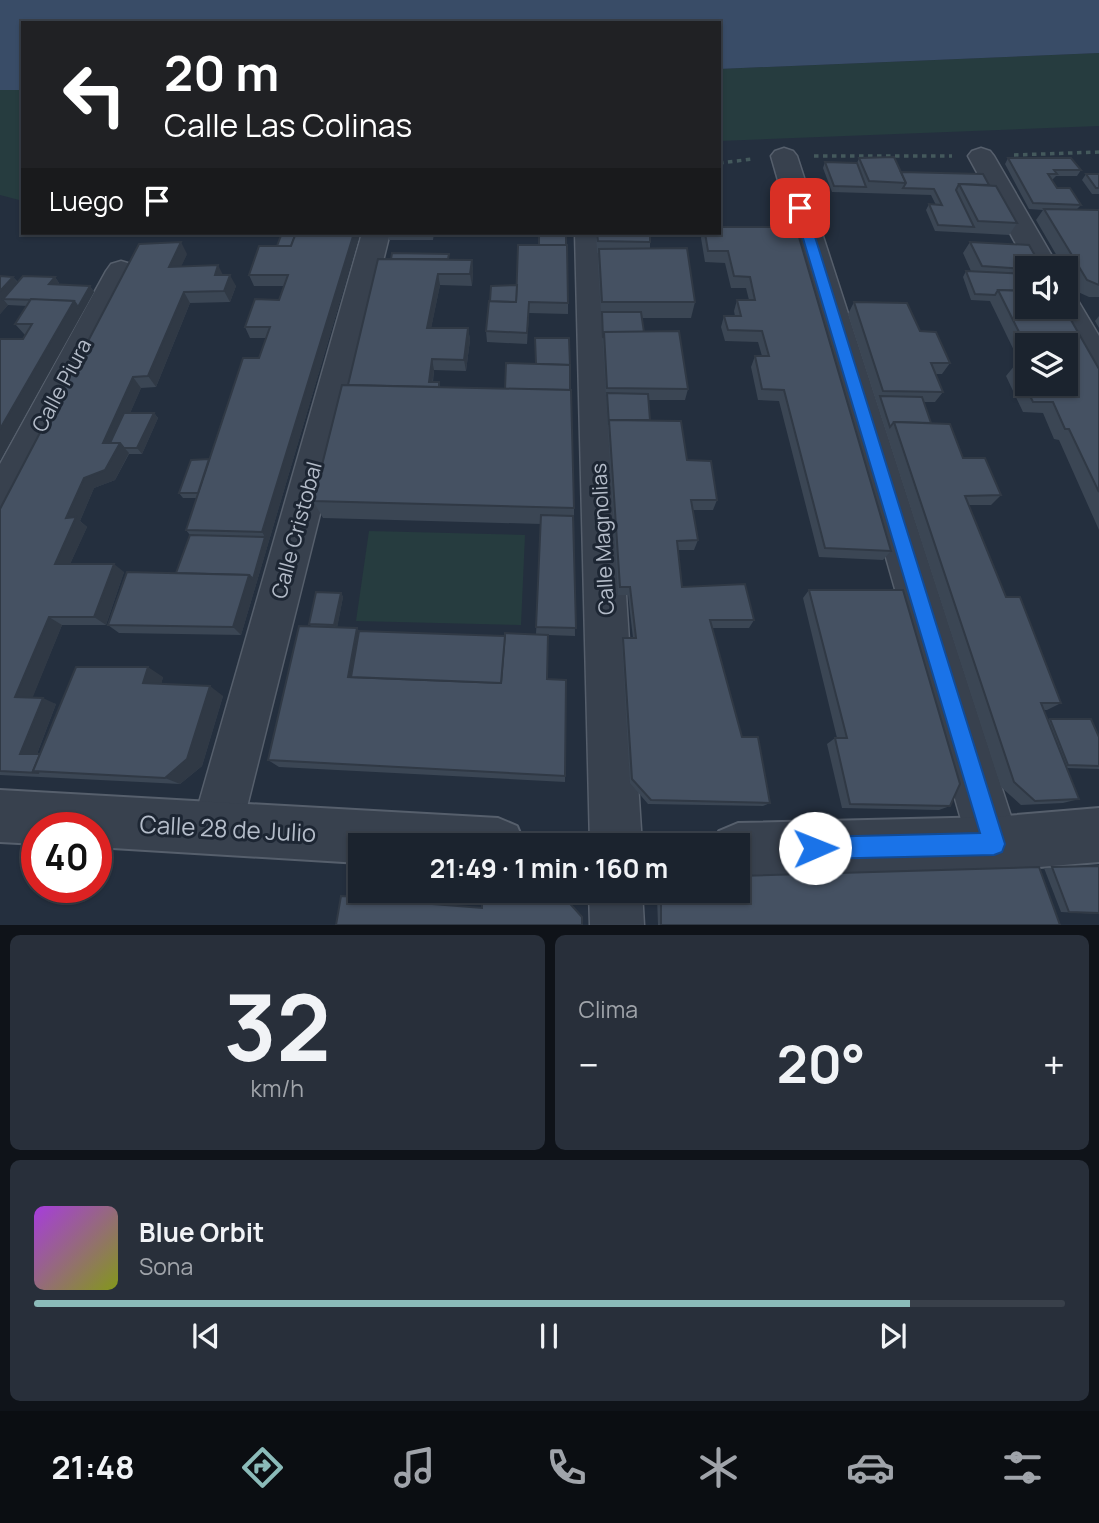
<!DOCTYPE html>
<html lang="es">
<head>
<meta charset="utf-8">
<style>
	:root { --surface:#1b232e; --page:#282f3a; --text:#f1f3f6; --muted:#a0a4aa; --line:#39404a; --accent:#8bbbb9 }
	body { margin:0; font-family:Manrope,sans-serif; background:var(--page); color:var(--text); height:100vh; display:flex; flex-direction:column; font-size:26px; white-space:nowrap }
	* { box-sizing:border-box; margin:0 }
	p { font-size:23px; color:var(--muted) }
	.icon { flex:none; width:38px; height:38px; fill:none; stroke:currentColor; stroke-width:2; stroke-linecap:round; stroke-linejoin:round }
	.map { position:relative; height:925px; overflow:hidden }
	.sheet { display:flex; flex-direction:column; gap:10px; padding:10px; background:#0f1319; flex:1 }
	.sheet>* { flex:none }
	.banner { position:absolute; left:21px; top:21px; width:700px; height:214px; border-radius:0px; box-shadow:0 2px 5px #0004,0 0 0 2px var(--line); background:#202124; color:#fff; overflow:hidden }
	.controls { position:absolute; left:1015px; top:256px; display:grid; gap:14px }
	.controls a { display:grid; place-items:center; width:63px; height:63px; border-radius:0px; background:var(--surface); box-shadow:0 2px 5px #0004,0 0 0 2px var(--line); font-size:35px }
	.speed { position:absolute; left:21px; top:812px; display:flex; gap:14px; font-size:35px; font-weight:700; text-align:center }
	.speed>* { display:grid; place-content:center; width:91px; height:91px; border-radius:50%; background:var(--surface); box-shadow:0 2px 5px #0004,0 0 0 2px var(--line); line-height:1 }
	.speed .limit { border:10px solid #d22; background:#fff; color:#111 }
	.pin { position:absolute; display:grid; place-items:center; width:60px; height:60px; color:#fff; margin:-30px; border-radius:14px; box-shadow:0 4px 10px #0006 }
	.me { position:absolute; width:77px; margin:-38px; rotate:89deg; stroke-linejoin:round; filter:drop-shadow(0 0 5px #0008) }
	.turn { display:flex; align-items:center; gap:24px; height:147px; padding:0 28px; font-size:32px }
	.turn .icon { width:91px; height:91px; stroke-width:2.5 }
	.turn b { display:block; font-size:49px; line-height:60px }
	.then { display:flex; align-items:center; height:66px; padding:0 28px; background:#0003; gap:14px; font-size:26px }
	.big { font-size:52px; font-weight:700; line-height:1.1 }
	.sheet .tile { flex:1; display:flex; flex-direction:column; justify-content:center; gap:10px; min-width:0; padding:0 24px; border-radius:10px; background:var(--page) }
	.sheet .dial { align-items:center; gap:0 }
	.dial b { font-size:91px; line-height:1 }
	.song { display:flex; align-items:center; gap:21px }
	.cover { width:84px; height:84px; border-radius:10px; background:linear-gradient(135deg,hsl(280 70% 55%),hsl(70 70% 35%)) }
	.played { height:7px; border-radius:4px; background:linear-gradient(90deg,var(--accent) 85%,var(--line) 85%) }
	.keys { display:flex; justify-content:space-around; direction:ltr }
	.heat { display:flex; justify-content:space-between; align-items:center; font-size:38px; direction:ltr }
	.sheet .tiles { flex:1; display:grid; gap:10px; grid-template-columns:1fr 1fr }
	.tile:last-child { grid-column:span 2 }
	.trip { position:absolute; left:348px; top:833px; width:402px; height:70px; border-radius:0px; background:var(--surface); box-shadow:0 2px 5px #0004,0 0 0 2px var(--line); font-weight:700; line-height:70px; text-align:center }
	.dock { display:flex; height:112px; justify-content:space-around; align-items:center; background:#0b0e12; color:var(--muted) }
	.dock .icon { width:49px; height:49px }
	.dock .current { color:var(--accent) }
	.dock b { font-size:32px; color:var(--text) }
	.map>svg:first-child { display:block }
	.green { fill:#263c3f }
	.water { fill:#394c67 }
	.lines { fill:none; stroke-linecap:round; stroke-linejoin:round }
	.minor-casing { stroke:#565f6c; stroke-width:3 }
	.tertiary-casing { stroke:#565f6c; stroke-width:4 }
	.path { stroke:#44595c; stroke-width:3.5; stroke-dasharray:4.5 4.5; stroke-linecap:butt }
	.minor { fill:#38414e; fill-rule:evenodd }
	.tertiary { fill:#38414e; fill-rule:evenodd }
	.wall { fill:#3b4654; fill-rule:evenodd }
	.shaded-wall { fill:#303945 }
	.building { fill:#455162; stroke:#303945; stroke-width:2 }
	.route { fill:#1a73e8; stroke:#114b97; stroke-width:2 }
	.labels { text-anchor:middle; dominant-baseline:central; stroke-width:6; stroke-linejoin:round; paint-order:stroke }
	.street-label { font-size:21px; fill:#b4bcc9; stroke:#1d2633 }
	.near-street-label { font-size:24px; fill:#b4bcc9; stroke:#1d2633 }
</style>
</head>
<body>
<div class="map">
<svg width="1099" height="925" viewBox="0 0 1099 925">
	<rect width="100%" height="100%" fill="#242f3e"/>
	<g class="green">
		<polygon points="1099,53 1099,126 719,141 719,69"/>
		<polygon points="0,90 23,90 23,201 0,195"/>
		<polygon points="369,531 525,535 521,625 356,621"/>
	</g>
	<polygon class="water" points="0,0 1099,0 1099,53 719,69 719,23 23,23 23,90 0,90"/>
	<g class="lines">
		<g class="minor-casing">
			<g id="minor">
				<polygon points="784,148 793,151 797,156 1020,844 1012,862 994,870 976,862 968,844 771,156 775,151"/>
				<polygon points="981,148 990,151 994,156 1059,268 1029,268 968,156 972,151"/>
				<polygon points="362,233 390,233 242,827 235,845 217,852 199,845 192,827"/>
				<polygon points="575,233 603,233 642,845 590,845"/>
				<polygon points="121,261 131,264 136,271 14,511 0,516 0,464 106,271 111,264"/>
				<polygon points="1066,295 1077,299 1099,336 1099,376 1087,373 1051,306 1066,306"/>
				<polygon points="589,891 642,891 644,925 590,925"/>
			</g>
		</g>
		<g class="tertiary-casing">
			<g id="tertiary">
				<polygon points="0,790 498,818 517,826 525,845 360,845 360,863 96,847 96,828 37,828 37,844 0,842"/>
				<polygon points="1099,808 1099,862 994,871 738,877 738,845 713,845 719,831 738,823 994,817"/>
			</g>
		</g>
		<g class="path">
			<polyline points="1014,155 1099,152"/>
			<polyline points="814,156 952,156"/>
			<polyline points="719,163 753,159"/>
		</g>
		<use href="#minor" class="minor"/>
		<use href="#tertiary" class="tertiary"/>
	</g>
	<g class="wall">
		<polygon points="859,158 901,172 989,185 1017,223 1009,235 935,231 926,210 929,204 936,205 931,195 832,192 823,168 825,162 857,163"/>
		<polygon points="1008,158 1081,170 1077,176 1056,176 1052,180 1057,188 1081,205 1077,209 1099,210 1099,297 1089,297 1078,292 1066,271 1066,268 1064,268 1036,220 1043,210 1029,209 1005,164"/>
		<polygon points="1086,174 1099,174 1099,194 1092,194 1082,180"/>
		<polygon points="796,227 891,551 883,560 819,557 779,401 758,400 751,367 755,356 762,356 758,342 725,341 721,327 724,316 735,316 734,311 737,300 749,300 746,288 731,288 725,263 705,262 701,238 702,233 719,233"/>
		<polygon points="354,233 360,233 360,234 241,635 119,633 108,625 176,573 190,535 186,530 196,498 183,498 179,493 209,459 259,358 266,338 250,338 245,327 279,300 284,286 254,286 249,275 277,246"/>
		<polygon points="387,233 434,233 433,240 389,240"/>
		<polygon points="596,233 650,233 650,248 695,302 691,318 642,318 644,332 688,389 685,400 648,400 650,420 687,460 717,500 713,510 693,510 698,540 694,550 678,550 682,587 754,620 749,628 712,628 742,737 770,803 763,806 648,804 630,783 622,646 623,638 633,638 628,595 618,595 598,265 599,253 597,253"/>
		<path d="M970,242L1027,268V306L1099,369V530L1059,440L1054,439L1043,413L1023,412L1006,376L1015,365H1021L990,301L971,300L963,277L966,271H971L963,253ZM1027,345L1066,383H1027Z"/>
		<polygon points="187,254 181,266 223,275 236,286 230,302 190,303 156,387 141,388 130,413 154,413 158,418 142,454 129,454 115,480 94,488 80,521 87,527 70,564 124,572 106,625 62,625 32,698 56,704 37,754 40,754 163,677 161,684 223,696 202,766 180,784 0,775 0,509"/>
		<polygon points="450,259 472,260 473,271 472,286 440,285 431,328 468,328 470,340 466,371 434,370 433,382 439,382 440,387 574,508 575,636 548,635 547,679 565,776 565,782 279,767 268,760 311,626 309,624 341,593 343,597 337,627 357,628 359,631 505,636 536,634 541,524 323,518 313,501 348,385"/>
		<polygon points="0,276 13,277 18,282 55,277 59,283 58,285 90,286 94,292 0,460 0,339 23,339 25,335 15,324 27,306 8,305 0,314"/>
		<polygon points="517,285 568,303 568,314 529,313 527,344 487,342 486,331"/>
		<polygon points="854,302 920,331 950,363 942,374 936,374 943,392 935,402 924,402 931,423 963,458 1001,495 991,505 969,505 1006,597 1061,703 1047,710 1043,710 1047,720 1050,719 1099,737 1099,769 1066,768 1079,799 1063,803 1021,805 1001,787 848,314"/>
		<polygon points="1099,316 1099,328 1095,321"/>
		<polygon points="809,590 950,806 939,810 842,808 827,744 835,738 837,738 803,598"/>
		<polygon points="1099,866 1099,914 1061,912 1044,868"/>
		<polygon points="661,891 738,891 1060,925 658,925 657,897"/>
	</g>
	<g class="shaded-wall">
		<polygon points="354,233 360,233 360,234 241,635 233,627 249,575 265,537 262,532"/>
		<polygon points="181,242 187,254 176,278 169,267"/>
		<polygon points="472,260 473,271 472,286 470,274"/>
		<polygon points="218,265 224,277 215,275"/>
		<polygon points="438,274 440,285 429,339 427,328"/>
		<polygon points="230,275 236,286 230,302 224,291"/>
		<polygon points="13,277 22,288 3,299 8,305 0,314 0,291"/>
		<polygon points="55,277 59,283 54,290 49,284"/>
		<polygon points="90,286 94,292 0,460 0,429 74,301"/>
		<polygon points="184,292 190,303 156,387 148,376"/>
		<polygon points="529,302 529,313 527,344 527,333"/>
		<polygon points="468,328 470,340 466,371 464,360"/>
		<polygon points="432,359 434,370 431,393 429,382"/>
		<polygon points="133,377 141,388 115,448 103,443"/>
		<polygon points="154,413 158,418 142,454 137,448"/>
		<polygon points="120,443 129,453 115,480 94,488 80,521 87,527 66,573 55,564 66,518 84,478"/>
		<polygon points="114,564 124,572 106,625 94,617"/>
		<polygon points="341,593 343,597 337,629 334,625"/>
		<polygon points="49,617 62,625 30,704 15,697"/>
		<polygon points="357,628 364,639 357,680 348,677"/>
		<polygon points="148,667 163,677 159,693 143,683"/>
		<polygon points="210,686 223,696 202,766 180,784 165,778"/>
		<polygon points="43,698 56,704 35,759 20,754"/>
		<polygon points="397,891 402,891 400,902 395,901"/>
	</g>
	<g class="building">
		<polygon points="894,157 906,183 869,181 859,158"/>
		<polygon points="1008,158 1071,158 1081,170 1054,170 1057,174 1048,174 1057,188 1070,188 1081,205 1033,203"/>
		<polygon points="825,162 857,163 866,187 834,186"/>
		<polygon points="901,172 983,174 989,185 959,184 956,190 974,227 938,225 929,204 942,205 934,189 903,188 906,183"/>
		<polygon points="1086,174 1099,174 1099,188 1096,188"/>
		<polygon points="959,184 996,186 1017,223 978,221"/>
		<polygon points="1044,209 1099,210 1099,285 1087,280"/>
		<polygon points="719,227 796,227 891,551 825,548 784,390 762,389 755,356 769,356 762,331 728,330 724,316 741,316 737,300 755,300 750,277 734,276 728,251 708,251 705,233 719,233"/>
		<polygon points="282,233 296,233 291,246 277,246"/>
		<polygon points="296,233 354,233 262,532 186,530 243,358 259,358 270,327 245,327 255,299 279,300 288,275 249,275 259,246 291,246"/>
		<rect x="539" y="233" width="27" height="12"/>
		<polygon points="597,233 650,233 650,242 598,241"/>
		<polygon points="181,242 169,267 218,265 215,275 230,275 224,291 184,292 148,376 133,377 103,443 120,443 105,470 84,478 66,518 76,517 55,564 114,564 94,617 49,617 15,697 43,698 20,754 40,754 33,771 39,773 0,771 0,509 139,244"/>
		<polygon points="970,242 1029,245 1042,268 1027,269 982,266"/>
		<polygon points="518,245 567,245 568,303 529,302 527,333 486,331 489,301 516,302"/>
		<polygon points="687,248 695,302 602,302 599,249"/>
		<polygon points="392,253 449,254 448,259 391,259"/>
		<polygon points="378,259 472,260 470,274 438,274 427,328 468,328 464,360 432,359 429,382 439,382 439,387 348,385"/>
		<polygon points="966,271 1027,274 1027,291 998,290 995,295 975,294"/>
		<polygon points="0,276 13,277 0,291"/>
		<polygon points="23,276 55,277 49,284 90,286 78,307 74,301 3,299"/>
		<polygon points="517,285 516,302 490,301 491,286"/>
		<polygon points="998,290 1027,291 1027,306 1063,306 1099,369 1099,492 1069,429 1065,429 1053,402 1033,402 1015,365 1027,366 1027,383 1066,383 1066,345 1027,345 1027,348"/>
		<polygon points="31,299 74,301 0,429 0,339 23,339 32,324 15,324"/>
		<polygon points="854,302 907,303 920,331 936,332 950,363 931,363 943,392 883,391"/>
		<polygon points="602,312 641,312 644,332 604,332 603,338"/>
		<polygon points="679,331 688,389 607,388 604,332"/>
		<polygon points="535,338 569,338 570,365 536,364"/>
		<polygon points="506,363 570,365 570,390 505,389"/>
		<polygon points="342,385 571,390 574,508 313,501"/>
		<polygon points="607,393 648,394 650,420 609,420 609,425"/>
		<polygon points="880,396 922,397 931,423 894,422 890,427"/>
		<polygon points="124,413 154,413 137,448 124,448 120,443 110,443"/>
		<polygon points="609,420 681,421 687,460 711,461 717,500 691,500 698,540 677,541 682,587 745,584 754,620 710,620 742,737 758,737 770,803 651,800 632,779 623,638 636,638 630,587 620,587"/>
		<polygon points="894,422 950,424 963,458 985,458 1001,495 965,496 1006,597 1020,597 1061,703 1041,703 1079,799 1035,801 1014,782"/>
		<polygon points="209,459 198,493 179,493 191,460"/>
		<polygon points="541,515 573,516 576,628 536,627"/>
		<polygon points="190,535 265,537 253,579 249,575 176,573"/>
		<polygon points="127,572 249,575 233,627 108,625"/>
		<polygon points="809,590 903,590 960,784 950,806 850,804 835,738 847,738"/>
		<polygon points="316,592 341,593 334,625 309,624"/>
		<polygon points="299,626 357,628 348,677 501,683 505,633 548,635 547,679 566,680 565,776 268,760"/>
		<polygon points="359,631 505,636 501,683 351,677"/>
		<polygon points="76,667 148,667 143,683 210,686 187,759 165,778 33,771"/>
		<polygon points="1050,719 1091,719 1099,737 1099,766 1068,765"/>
		<polygon points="1099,866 1099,913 1069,912 1052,867"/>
		<polygon points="1039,867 1060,925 661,925 661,896 664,891 738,891 738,876"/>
		<polygon points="367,891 397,891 395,901 482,908 482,892 565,898 582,917 582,925 336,925 341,896 366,897"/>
	</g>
	<polygon class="route" points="796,206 806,208 1005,844 1002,852 994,855 815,859 807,856 804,848 807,840 815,837 980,833 794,208"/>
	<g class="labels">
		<g class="street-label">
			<text transform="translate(61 385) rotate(-62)">Calle Piura</text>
			<text transform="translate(296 530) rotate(-75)">Calle Cristobal</text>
			<text transform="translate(602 539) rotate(-93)">Calle Magnolias</text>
		</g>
		<g class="near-street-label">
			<text transform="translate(228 828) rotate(3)">Calle 28 de Julio</text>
		</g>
	</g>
</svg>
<div class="controls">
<a><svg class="icon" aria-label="sound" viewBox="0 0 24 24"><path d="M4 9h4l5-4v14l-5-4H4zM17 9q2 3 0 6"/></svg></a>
<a><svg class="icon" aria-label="layers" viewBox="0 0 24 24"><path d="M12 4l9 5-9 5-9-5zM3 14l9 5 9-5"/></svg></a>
</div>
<div class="speed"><div class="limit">40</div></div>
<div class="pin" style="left:800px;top:208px;background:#d93025"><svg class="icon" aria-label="arrive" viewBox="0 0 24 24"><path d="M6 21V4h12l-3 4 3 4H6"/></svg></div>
<svg class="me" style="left:815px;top:848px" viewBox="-20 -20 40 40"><circle r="19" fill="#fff"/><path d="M0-13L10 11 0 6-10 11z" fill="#1a73e8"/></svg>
<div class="trip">21:49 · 1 min · 160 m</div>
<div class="banner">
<div class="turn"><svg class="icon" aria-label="left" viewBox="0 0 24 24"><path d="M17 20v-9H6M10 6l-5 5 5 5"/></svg><div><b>20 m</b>Calle Las Colinas</div></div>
<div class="then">Luego<svg class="icon" aria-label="arrive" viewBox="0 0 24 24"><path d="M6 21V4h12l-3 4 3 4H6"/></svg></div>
</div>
</div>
<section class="sheet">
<div class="tiles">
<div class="tile dial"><b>32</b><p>km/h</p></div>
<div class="tile"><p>Clima</p>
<div class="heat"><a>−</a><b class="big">20°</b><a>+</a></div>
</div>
<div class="tile">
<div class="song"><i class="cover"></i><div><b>Blue Orbit</b><p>Sona</p></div></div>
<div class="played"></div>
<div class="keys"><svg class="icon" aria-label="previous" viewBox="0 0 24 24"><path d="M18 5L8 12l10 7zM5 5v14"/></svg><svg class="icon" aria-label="pause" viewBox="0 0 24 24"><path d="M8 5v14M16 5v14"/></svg><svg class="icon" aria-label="next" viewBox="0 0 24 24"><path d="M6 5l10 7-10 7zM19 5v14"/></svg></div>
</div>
</div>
</section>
<nav class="dock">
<b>21:48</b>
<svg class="icon current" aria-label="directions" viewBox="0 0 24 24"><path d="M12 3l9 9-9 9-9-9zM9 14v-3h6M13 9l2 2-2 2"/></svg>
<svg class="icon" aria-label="music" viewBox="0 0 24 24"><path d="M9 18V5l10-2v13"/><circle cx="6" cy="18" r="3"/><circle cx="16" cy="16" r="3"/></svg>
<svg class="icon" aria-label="phone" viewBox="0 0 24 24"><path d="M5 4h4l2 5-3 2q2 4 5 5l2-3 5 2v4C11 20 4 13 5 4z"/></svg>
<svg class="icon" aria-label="climate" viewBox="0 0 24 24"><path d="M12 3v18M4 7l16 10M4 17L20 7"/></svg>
<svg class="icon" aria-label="car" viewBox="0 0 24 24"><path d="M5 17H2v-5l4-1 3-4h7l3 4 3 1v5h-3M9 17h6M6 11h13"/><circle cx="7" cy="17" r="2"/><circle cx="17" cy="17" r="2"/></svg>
<svg class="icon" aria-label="filters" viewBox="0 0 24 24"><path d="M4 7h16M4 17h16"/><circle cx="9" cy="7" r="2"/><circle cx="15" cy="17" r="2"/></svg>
</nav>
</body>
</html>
